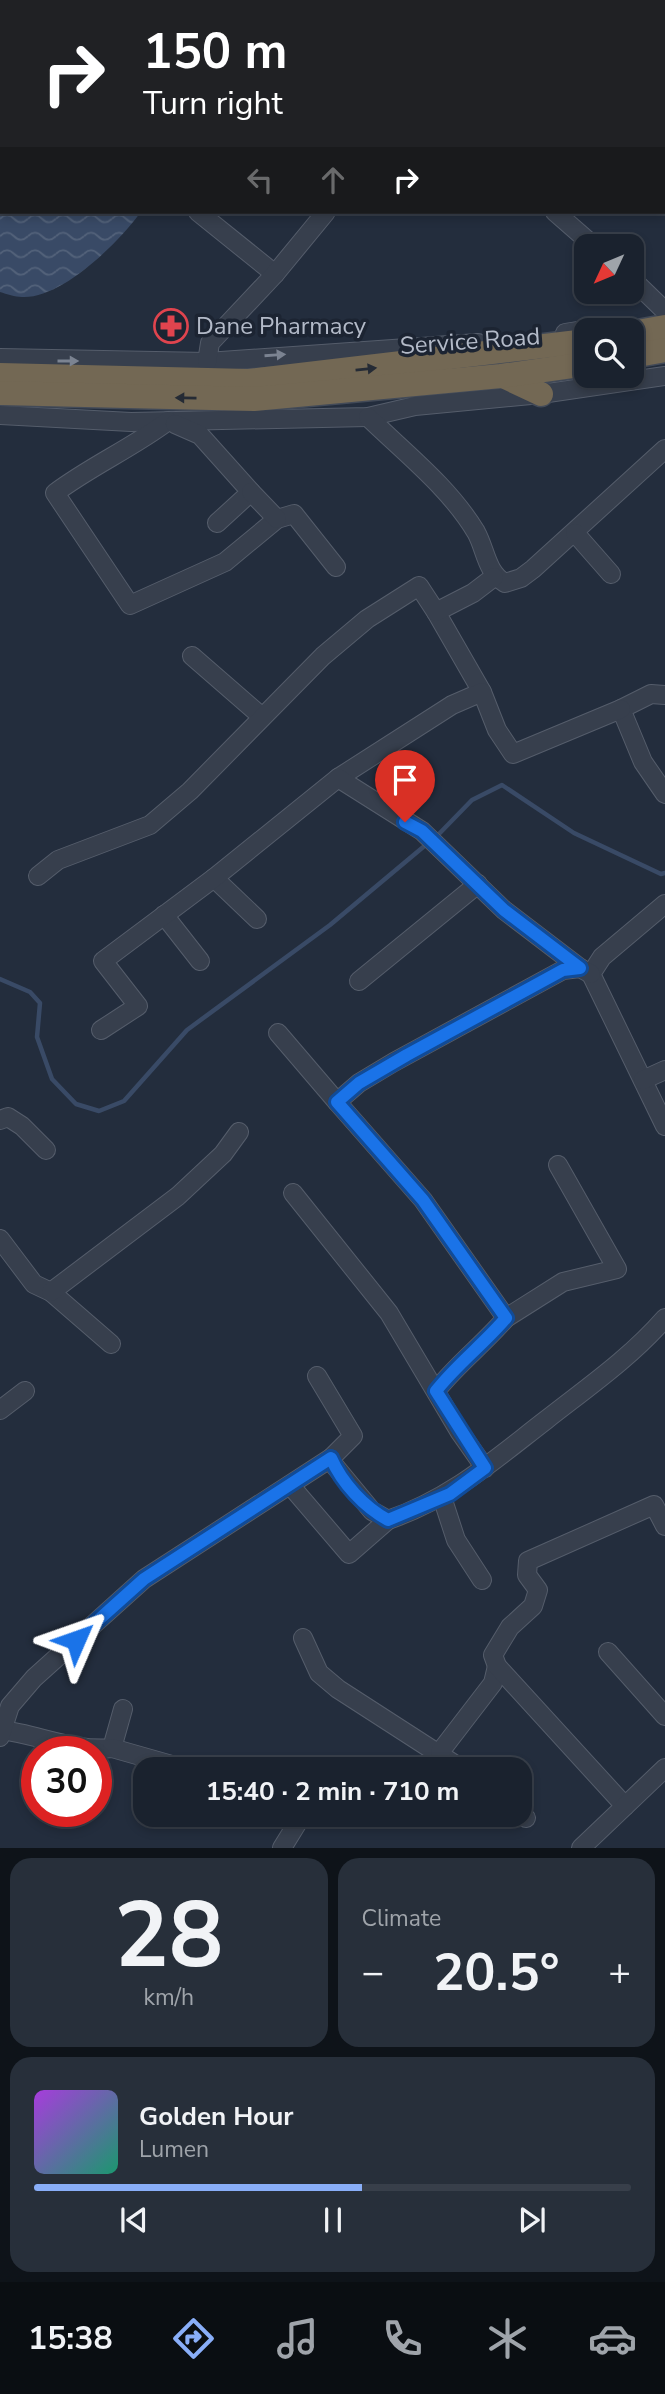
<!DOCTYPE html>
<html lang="en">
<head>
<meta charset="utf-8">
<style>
	:root { --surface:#1a222e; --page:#272f3a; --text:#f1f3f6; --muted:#9fa4aa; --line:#383f4a; --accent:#89aef8 }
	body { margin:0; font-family:"Nunito Sans",sans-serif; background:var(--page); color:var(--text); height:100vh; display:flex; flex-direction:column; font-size:26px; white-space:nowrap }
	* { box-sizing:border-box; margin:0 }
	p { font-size:23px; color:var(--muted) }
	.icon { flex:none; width:38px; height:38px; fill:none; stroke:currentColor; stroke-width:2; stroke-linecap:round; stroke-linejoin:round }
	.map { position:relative; height:1848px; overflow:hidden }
	.sheet { display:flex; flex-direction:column; gap:10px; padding:10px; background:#0e1319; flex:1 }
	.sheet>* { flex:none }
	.hud { position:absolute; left:0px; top:0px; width:665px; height:214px; box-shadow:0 4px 10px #0003,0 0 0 2px var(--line); background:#202124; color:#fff; overflow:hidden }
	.needle { width:46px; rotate:226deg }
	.fabs { position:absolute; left:574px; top:234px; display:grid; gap:14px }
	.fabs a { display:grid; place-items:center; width:70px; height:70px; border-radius:14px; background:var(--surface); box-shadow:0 4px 10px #0003,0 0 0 2px var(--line); font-size:35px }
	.speed { position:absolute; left:21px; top:1736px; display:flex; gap:14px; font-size:35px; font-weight:700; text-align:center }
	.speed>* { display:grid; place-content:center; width:91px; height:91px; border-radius:50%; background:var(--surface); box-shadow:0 4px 10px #0003,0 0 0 2px var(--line); line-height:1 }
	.speed .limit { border:10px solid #d22; background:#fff; color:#111 }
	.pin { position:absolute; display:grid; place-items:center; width:60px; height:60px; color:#fff; margin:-72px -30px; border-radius:50% 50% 50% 0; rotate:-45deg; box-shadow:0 0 7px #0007 }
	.pin .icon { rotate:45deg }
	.me { position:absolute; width:77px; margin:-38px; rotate:47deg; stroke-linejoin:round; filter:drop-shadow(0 0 5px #0008) }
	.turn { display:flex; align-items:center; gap:24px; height:147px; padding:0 28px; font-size:32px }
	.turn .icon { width:91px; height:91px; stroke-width:2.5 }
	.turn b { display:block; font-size:49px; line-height:60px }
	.lanes { display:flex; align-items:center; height:66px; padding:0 28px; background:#0003; justify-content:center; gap:35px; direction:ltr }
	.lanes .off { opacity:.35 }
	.big { font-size:52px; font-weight:700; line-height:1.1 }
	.sheet .tile { flex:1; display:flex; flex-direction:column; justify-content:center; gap:10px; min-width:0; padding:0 24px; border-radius:21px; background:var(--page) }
	.sheet .dial { align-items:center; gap:0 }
	.dial b { font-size:91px; line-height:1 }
	.song { display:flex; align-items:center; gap:21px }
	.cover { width:84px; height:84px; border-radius:10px; background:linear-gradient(135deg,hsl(280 70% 55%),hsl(160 70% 35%)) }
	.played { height:7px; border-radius:4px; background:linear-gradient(90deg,var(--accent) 55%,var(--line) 55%) }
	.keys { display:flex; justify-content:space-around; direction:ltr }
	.heat { display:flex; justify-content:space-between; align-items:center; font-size:38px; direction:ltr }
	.sheet .tiles { flex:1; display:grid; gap:10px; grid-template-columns:1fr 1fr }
	.tile:last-child { grid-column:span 2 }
	.trip { position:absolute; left:133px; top:1757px; width:399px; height:70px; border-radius:21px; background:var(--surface); box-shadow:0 4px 10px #0003,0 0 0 2px var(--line); font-weight:700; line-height:70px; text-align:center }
	.tab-bar { display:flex; height:112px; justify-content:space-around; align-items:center; background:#0a0e12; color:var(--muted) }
	.tab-bar .icon { width:49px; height:49px }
	.tab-bar .selected { color:var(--accent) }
	.tab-bar b { font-size:32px; color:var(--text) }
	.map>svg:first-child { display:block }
	.water { fill:url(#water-waves) }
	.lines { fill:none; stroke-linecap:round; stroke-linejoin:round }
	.stream { stroke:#394a66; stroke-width:4.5 }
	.minor-casing { stroke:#555d6b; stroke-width:20 }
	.highway-casing { stroke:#424a58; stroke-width:27 }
	.minor { stroke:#373f4d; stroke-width:18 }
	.highway { stroke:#736854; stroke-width:24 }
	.oneway { fill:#7b8391 }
	.oneway2 { fill:#252b35 }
	.route-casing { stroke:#114b97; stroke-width:18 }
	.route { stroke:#1a73e8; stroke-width:12 }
	.labels { text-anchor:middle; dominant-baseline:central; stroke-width:7; stroke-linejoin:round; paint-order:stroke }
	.poi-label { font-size:24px; fill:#b3bac8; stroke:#1c2432; text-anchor:start }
	.street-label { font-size:24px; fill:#b3bac8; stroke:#1c2432 }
</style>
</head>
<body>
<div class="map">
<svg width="665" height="1848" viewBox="0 0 665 1848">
	<defs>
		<pattern id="water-waves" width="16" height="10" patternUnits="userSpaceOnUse" patternTransform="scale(1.75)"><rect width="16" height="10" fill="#394a66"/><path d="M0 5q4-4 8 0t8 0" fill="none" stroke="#53627a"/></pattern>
	</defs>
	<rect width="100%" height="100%" fill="#232d3d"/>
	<g class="water">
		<polygon points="408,0 525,0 408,2"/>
		<path d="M0,119L2,212L140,213C118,243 62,299 22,297C15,297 7,294 0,292Z"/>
	</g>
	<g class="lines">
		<g class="stream">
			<polyline points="435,838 472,800 502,785 574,833 661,874 665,873"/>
			<polyline points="0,979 30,992 40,1003 37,1037 52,1079 76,1104 99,1111 124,1101 187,1030 330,925 428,843"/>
		</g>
		<g class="minor-casing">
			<g id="minor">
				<polyline points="556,2 557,0"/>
				<polyline points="0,29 2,30"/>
				<polyline points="198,212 275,274"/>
				<polyline points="555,212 595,247"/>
				<polyline points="632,279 665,311"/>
				<polyline points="565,333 608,326 645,331"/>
				<polyline points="0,358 207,362 478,343"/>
				<polyline points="207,362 210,343 275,274 326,212"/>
				<polyline points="0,415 131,422 368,417 415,406 541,394 665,376"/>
				<path d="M368,417C405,453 449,487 476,532C486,550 486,572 505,583L521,578L533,569L665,449"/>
				<path d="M168,421C132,448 91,466 55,493L130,605L225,562L277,519L294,514L336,567"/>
				<polyline points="175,424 200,435 251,492 217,523"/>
				<polyline points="251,492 277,519"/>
				<polyline points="575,533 611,574"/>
				<polyline points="436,612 482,692"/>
				<polyline points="192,656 261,716"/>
				<polyline points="665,695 651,694 621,709 643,762 665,794"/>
				<polyline points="338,778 452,705 482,692 497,730 513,754 621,709"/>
				<polyline points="38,876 58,860 150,825 190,791 323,656 367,619 419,586 436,612 473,593 494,577"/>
				<polyline points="214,878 257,919"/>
				<polyline points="665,904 602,957 591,974 665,1126"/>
				<polyline points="164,915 200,961"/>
				<polyline points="359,981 478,884"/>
				<polyline points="101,1030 138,1006 103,961 214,878 338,778 422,831 504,910 580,968"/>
				<polyline points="278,1033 337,1102"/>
				<polyline points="643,1080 665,1070"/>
				<polyline points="0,1120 8,1117 22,1126 46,1150"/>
				<polyline points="293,1193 389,1313 459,1431 485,1468"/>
				<polyline points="0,1239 34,1284 51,1292 111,1344"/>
				<polyline points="51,1292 178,1196 223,1154 239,1132"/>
				<polyline points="506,1318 563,1282 617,1269 558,1165"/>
				<path d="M317,1376L353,1436L331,1458L334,1465L372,1511L388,1520C452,1498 494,1460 546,1420C588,1387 630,1358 665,1318"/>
				<path d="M436,1391C457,1364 484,1344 506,1318L423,1200L337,1102L359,1083L394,1062L563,970L580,968L591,974"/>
				<polyline points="0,1410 25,1391"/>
				<polyline points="290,1485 349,1554 388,1520"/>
				<polyline points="442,1497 456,1540 482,1580"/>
				<polyline points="303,1638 319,1673 338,1689 462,1769"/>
				<polyline points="608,1652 665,1716"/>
				<path d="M2,1730C39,1735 75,1752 112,1748L123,1709"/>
				<polyline points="0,1737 10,1706 34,1678 144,1579 331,1458"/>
				<polyline points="112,1748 186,1769"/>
				<polyline points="440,1752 493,1683 497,1666"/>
				<polyline points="625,1806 497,1666 493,1655 510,1627 533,1606 538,1590 527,1575 528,1561 654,1505 665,1526"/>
				<polyline points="520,1813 526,1818"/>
				<polyline points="282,1848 298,1822 286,1815"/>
				<polyline points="581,1848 665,1768"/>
			</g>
		</g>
		<g class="highway-casing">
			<g id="highway">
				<polyline points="632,333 665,327"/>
				<polyline points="632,356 665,350"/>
				<polyline points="0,375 249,381 586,341"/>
				<polyline points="503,376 541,394"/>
				<polyline points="0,393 254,399 501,376 586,364"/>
			</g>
		</g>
		<use href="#minor" class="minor"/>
		<use href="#highway" class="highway"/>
	</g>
	<defs><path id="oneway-solid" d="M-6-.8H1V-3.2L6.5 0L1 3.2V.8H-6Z" transform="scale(1.75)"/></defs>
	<g class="oneway">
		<use href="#oneway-solid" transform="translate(275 355) rotate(-4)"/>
		<use href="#oneway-solid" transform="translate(68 361)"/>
	</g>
	<g class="oneway2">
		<use href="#oneway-solid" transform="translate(366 369) rotate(-6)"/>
		<use href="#oneway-solid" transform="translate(186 398) rotate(-179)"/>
	</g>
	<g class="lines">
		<g class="route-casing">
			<path id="route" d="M76,1640L144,1579L331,1458C342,1483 364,1507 388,1520L450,1494L485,1468L436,1391C457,1364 484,1344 506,1318L423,1200L337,1102L359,1083L407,1055L563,970L580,968L504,910L422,831L405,822"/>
		</g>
		<use href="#route" class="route"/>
	</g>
	<defs>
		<g id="pharmacy-ring" transform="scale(1.75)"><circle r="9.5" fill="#1c2432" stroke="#e0444e" stroke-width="1.5"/><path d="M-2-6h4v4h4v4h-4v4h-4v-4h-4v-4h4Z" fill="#e0444e"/></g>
	</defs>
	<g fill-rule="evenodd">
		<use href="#pharmacy-ring" x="171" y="326"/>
	</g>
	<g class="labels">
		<g class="poi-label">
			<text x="196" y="326">Dane Pharmacy</text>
		</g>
		<g class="street-label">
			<text transform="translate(470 341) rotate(-4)">Service Road</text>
		</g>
	</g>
</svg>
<div class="fabs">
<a><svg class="needle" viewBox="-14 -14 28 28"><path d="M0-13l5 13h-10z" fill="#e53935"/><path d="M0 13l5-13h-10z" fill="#9fa4aa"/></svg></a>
<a><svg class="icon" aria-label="search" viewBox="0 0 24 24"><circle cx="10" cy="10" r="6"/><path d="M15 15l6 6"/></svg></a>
</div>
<div class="speed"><div class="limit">30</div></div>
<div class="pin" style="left:405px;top:822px;background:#d93025"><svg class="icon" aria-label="arrive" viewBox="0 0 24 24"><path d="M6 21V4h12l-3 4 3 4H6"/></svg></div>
<svg class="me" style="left:76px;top:1640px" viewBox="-20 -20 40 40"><path d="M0-17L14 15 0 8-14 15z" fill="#1a73e8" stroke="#fff" stroke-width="4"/></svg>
<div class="trip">15:40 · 2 min · 710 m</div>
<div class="hud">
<div class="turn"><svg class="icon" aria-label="right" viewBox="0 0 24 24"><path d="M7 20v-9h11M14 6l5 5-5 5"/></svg><div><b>150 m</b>Turn right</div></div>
<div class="lanes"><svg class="icon off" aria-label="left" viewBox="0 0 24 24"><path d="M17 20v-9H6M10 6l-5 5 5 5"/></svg><svg class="icon off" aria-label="ahead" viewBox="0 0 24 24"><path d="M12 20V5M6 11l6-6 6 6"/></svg><svg class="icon" aria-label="right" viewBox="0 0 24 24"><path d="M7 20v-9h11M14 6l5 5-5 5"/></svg></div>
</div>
</div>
<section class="sheet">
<div class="tiles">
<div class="tile dial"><b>28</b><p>km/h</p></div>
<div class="tile"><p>Climate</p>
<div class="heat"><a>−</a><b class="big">20.5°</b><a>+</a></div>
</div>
<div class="tile">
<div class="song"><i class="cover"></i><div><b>Golden Hour</b><p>Lumen</p></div></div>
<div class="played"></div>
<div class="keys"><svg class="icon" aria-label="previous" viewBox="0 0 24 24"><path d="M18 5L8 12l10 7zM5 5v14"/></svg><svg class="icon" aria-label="pause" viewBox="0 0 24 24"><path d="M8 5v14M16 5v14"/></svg><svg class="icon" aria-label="next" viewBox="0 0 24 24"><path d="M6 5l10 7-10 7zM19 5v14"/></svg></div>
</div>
</div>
</section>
<nav class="tab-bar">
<b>15:38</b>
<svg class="icon selected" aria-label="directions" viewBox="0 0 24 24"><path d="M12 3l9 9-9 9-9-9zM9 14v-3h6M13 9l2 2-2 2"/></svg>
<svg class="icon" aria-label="music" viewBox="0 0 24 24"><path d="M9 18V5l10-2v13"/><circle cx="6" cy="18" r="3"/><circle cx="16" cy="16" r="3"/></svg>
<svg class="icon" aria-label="phone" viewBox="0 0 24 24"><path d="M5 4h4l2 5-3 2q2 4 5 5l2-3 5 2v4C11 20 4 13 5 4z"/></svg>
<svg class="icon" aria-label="climate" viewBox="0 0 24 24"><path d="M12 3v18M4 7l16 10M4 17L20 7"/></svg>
<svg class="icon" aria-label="car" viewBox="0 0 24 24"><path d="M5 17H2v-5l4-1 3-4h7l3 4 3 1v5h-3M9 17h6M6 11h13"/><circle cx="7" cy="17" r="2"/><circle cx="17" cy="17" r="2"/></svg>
</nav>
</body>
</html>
